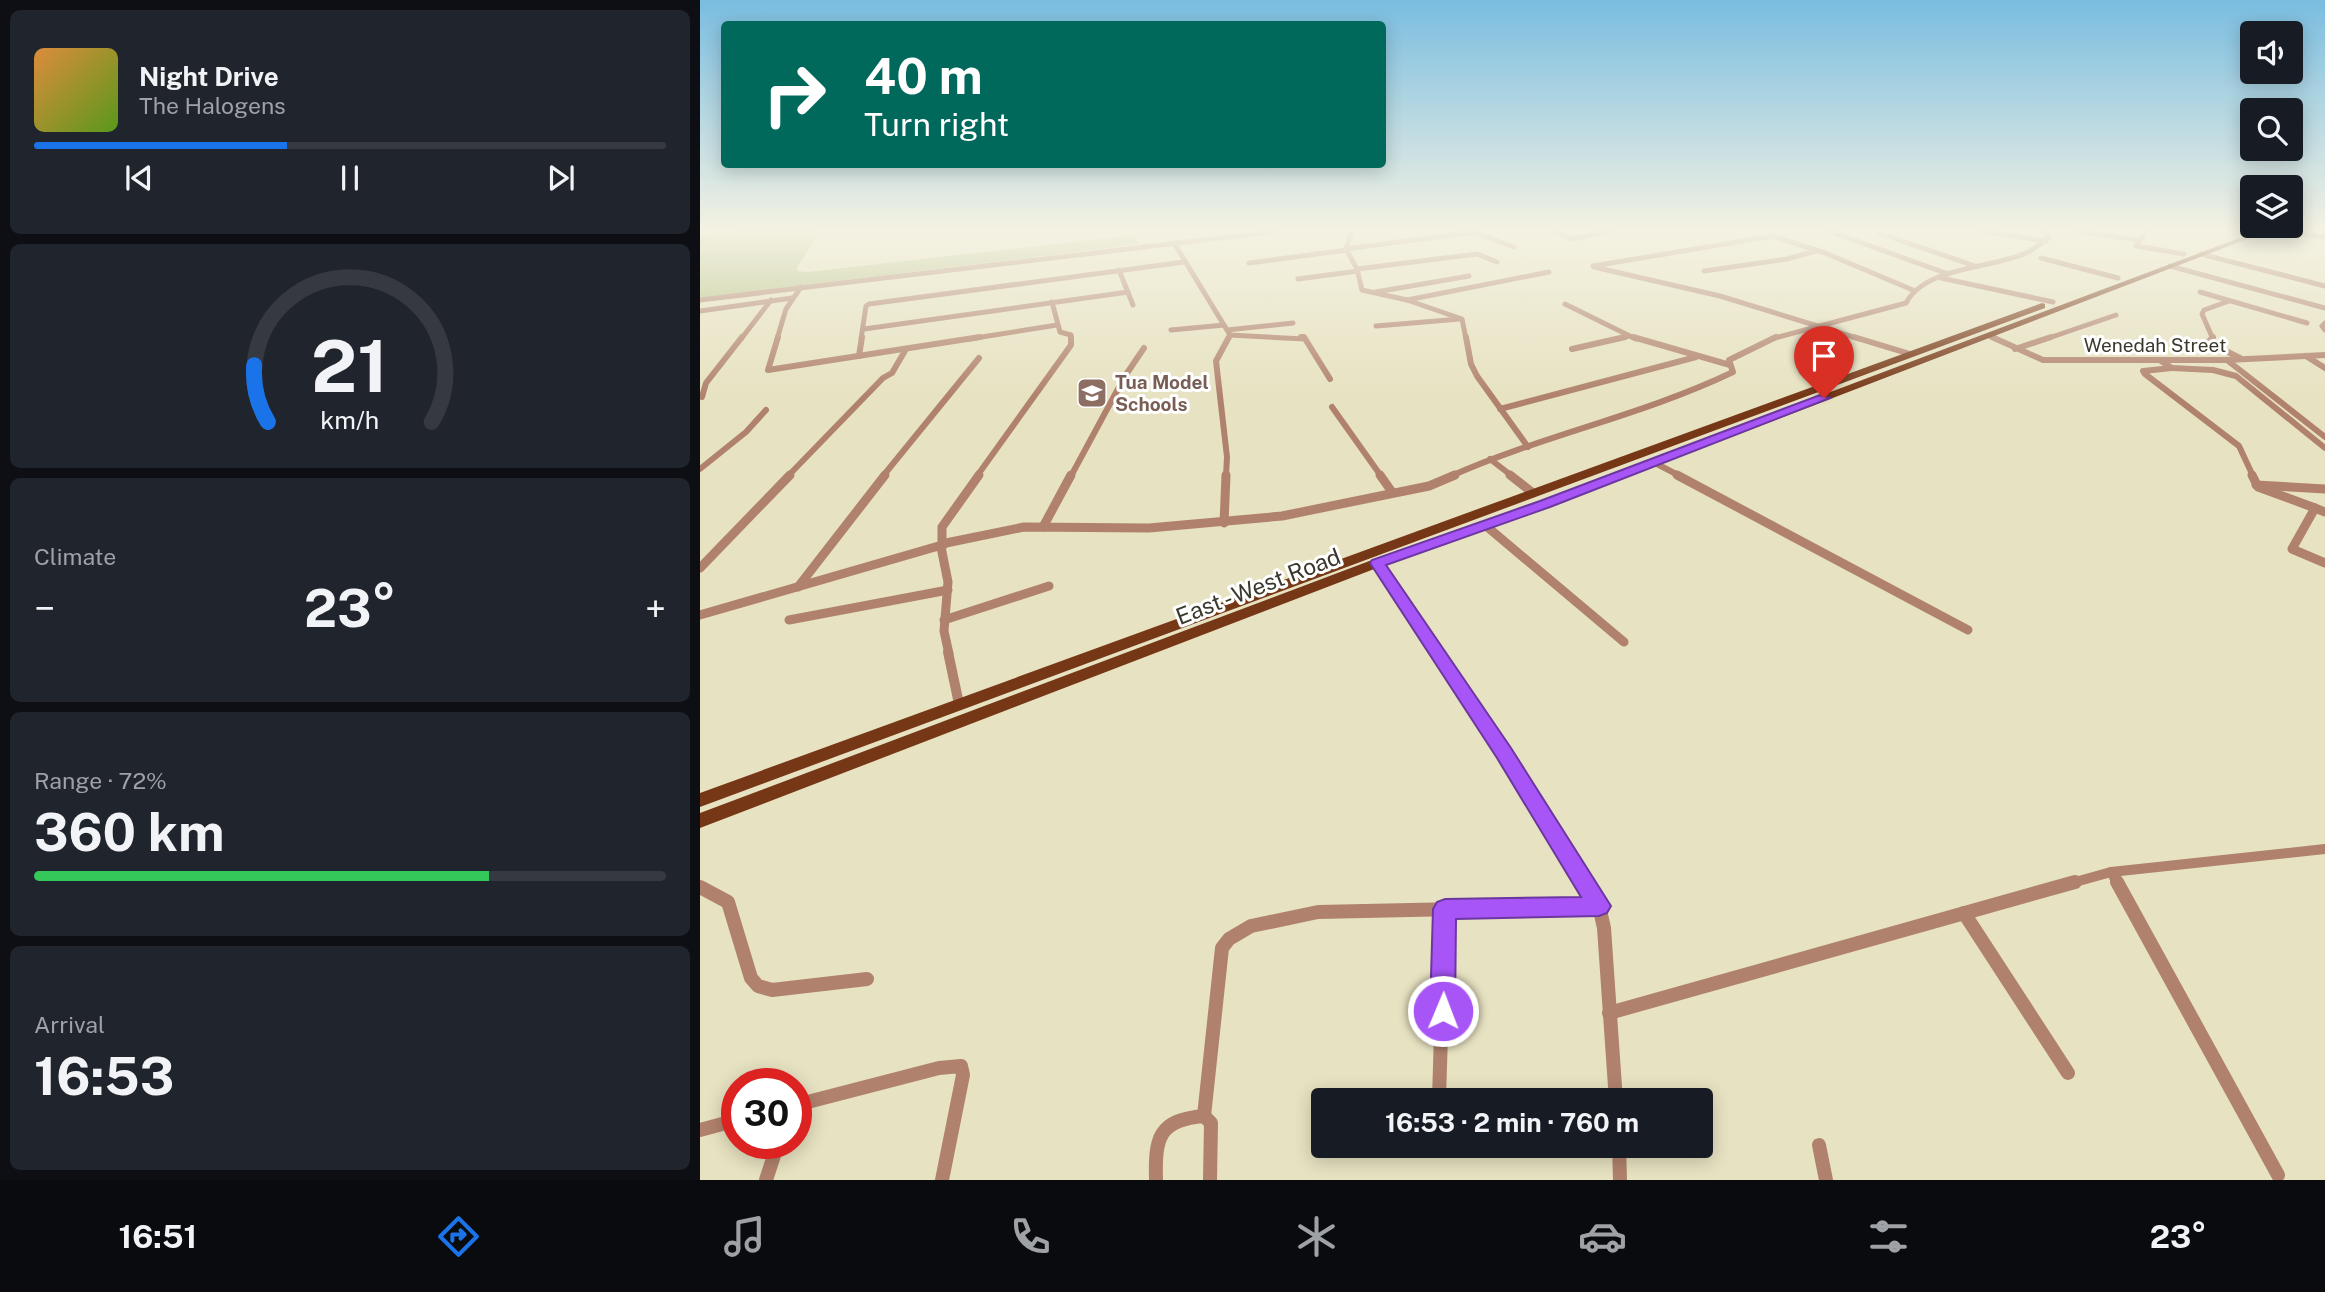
<!DOCTYPE html>
<html lang="en">
<head>
<meta charset="utf-8">
<style>
	:root { --surface:#171b24; --page:#20242c; --text:#f1f3f6; --muted:#9ea1a6; --line:#363941; --accent:#1a73e8 }
	body { margin:0; font-family:"Public Sans",sans-serif; background:var(--page); color:var(--text); height:100vh; display:flex; flex-direction:column; font-size:26px; white-space:nowrap }
	* { box-sizing:border-box; margin:0 }
	p { font-size:23px; color:var(--muted) }
	.icon { flex:none; width:38px; height:38px; fill:none; stroke:currentColor; stroke-width:2; stroke-linecap:round; stroke-linejoin:round }
	.map { position:relative; flex:1; overflow:hidden }
	.details { display:flex; flex-direction:column; gap:10px; padding:10px; background:#0d0f14; width:700px }
	.details>* { flex:none }
	.guide { position:absolute; left:21px; top:21px; width:665px; height:147px; border-radius:7px; box-shadow:0 4px 18px #0003; background:#00695c; color:#fff; overflow:hidden }
	.fabs { position:absolute; left:1540px; top:21px; display:grid; gap:14px }
	.fabs a { display:grid; place-items:center; width:63px; height:63px; border-radius:7px; background:var(--surface); box-shadow:0 4px 18px #0003; font-size:35px }
	.speed { position:absolute; left:21px; top:1068px; display:flex; gap:14px; font-size:35px; font-weight:700; text-align:center }
	.speed>* { display:grid; place-content:center; width:91px; height:91px; border-radius:50%; background:var(--surface); box-shadow:0 4px 18px #0003; line-height:1 }
	.speed .limit { border:10px solid #d22; background:#fff; color:#111 }
	.pin { position:absolute; display:grid; place-items:center; width:60px; height:60px; color:#fff; margin:-72px -30px; border-radius:50% 50% 50% 0; rotate:-45deg; box-shadow:0 0 7px #0007 }
	.pin .icon { rotate:45deg }
	.me { position:absolute; width:77px; margin:-38px; rotate:1deg; stroke-linejoin:round; filter:drop-shadow(0 0 5px #0008) }
	.turn { display:flex; align-items:center; gap:24px; height:147px; padding:0 28px; font-size:32px }
	.turn .icon { width:91px; height:91px; stroke-width:2.5 }
	.turn b { display:block; font-size:49px; line-height:60px }
	.big { font-size:52px; font-weight:700; line-height:1.1 }
	.details .card { flex:1; display:flex; flex-direction:column; justify-content:center; gap:10px; min-width:0; padding:0 24px; border-radius:10px; background:var(--page) }
	.details .dial { align-items:center; gap:0 }
	.dial svg { height:182px; overflow:visible; fill:none; stroke:var(--line); stroke-width:7; stroke-linecap:round; text-anchor:middle }
	.dial text { fill:var(--text); stroke:none }
	.song { display:flex; align-items:center; gap:21px }
	.cover { width:84px; height:84px; border-radius:10px; background:linear-gradient(135deg,hsl(30 70% 55%),hsl(90 70% 35%)) }
	.played { height:7px; border-radius:4px; background:linear-gradient(90deg,var(--accent) 40%,var(--line) 40%) }
	.keys { display:flex; justify-content:space-around; direction:ltr }
	.heat { display:flex; justify-content:space-between; align-items:center; font-size:38px; direction:ltr }
	.charge { height:10px; border-radius:5px; background:linear-gradient(90deg,#34c759 72%,var(--line) 0) }
	.trip { position:absolute; left:611px; top:1088px; width:402px; height:70px; border-radius:7px; background:var(--surface); box-shadow:0 4px 18px #0003; font-weight:700; line-height:70px; text-align:center }
	.dock { display:flex; height:112px; justify-content:space-around; align-items:center; background:#090b0e; color:var(--muted) }
	.dock .icon { width:49px; height:49px }
	.dock .on { color:var(--accent) }
	.dock b { font-size:32px; color:var(--text) }
	main { display:flex; flex:1; min-height:0 }
	.map>svg:first-child { display:block }
	.green { fill:#b4c083 }
	.lines { fill:none; stroke-linecap:round; stroke-linejoin:round }
	.street-far4 { stroke:#b0826d; stroke-width:5 }
	.street-far3 { stroke:#b0826d; stroke-width:6 }
	.street-far2 { stroke:#b0826d; stroke-width:9 }
	.street-far1 { stroke:#b0826d; stroke-width:10 }
	.street { stroke:#b0826d; stroke-width:14 }
	.primary { fill:#763716; fill-rule:evenodd }
	.route { fill:#a855f7; stroke:#6d37a1; stroke-width:2 }
	.labels { text-anchor:middle; dominant-baseline:central; stroke-width:6; stroke-linejoin:round; paint-order:stroke }
	.far-street-label { font-size:19px; fill:#3a382b; stroke:#fff }
	.far-education-label { font-size:19px; font-weight:bold; fill:#785e54; stroke:#fff; text-anchor:start }
	.street-label { font-size:23px; fill:#3a382b; stroke:#fff }
</style>
</head>
<body>
<main>
<section class="details">
<div class="card">
<div class="song"><i class="cover"></i><div><b>Night Drive</b><p>The Halogens</p></div></div>
<div class="played"></div>
<div class="keys"><svg class="icon" aria-label="previous" viewBox="0 0 24 24"><path d="M18 5L8 12l10 7zM5 5v14"/></svg><svg class="icon" aria-label="pause" viewBox="0 0 24 24"><path d="M8 5v14M16 5v14"/></svg><svg class="icon" aria-label="next" viewBox="0 0 24 24"><path d="M6 5l10 7-10 7zM19 5v14"/></svg></div>
</div>
<div class="card dial"><svg viewBox="0 0 100 80">
<path d="M14 69A42 42 0 1 1 86 69"/>
<path d="M14 69A42 42 0 0 1 8 44" stroke="#1a73e8"/>
<text x="50" y="56" font-size="32" font-weight="700">21</text>
<text x="50" y="72" font-size="11">km/h</text>
</svg></div>
<div class="card"><p>Climate</p>
<div class="heat"><a>−</a><b class="big">23°</b><a>+</a></div>
</div>
<div class="card"><p>Range · 72%</p><b class="big">360 km</b><div class="charge"></div></div>
<div class="card"><p>Arrival</p><b class="big">16:53</b></div>
</section>
<div class="map">
<svg width="1625" height="1180" viewBox="0 0 1625 1180">
	<rect width="100%" height="100%" fill="#e7e2c1"/>
	<polygon class="green" points="34,231 121,231 97,267 97,271 108,272 435,235 439,244 0,298 0,235"/>
	<g class="lines">
		<g class="street-far4">
			<polyline points="652,231 646,249 657,269 662,290 707,300 762,319 766,339"/>
			<polyline points="771,231 814,247"/>
			<polyline points="854,231 872,239 910,231"/>
			<polyline points="1129,231 1248,274"/>
			<polyline points="1281,231 1346,241"/>
			<polyline points="1377,231 1440,240"/>
			<polyline points="1447,231 1436,246 1484,254"/>
			<polyline points="1578,231 1625,237"/>
			<polyline points="1179,233 1275,266"/>
			<polyline points="474,243 530,335"/>
			<polyline points="646,249 774,232"/>
			<polyline points="1501,254 1625,286"/>
			<polyline points="1341,258 1418,278"/>
			<polyline points="549,263 647,250"/>
			<polyline points="893,266 1073,236 1125,253 1213,290"/>
			<polyline points="1470,266 1625,308"/>
			<polyline points="894,267 1020,296 1160,339"/>
			<polyline points="657,269 777,254 797,262"/>
			<polyline points="419,270 433,305"/>
			<polyline points="1004,271 1087,259 1116,251"/>
			<polyline points="1241,278 1353,302"/>
			<polyline points="598,279 658,271"/>
			<polyline points="676,292 769,276"/>
			<polyline points="1500,292 1607,323"/>
			<polyline points="0,300 578,231"/>
			<polyline points="707,300 849,272"/>
			<polyline points="352,302 360,332 371,335 371,339"/>
			<polyline points="865,304 936,339"/>
			<polyline points="0,311 92,298"/>
			<polyline points="1625,323 1622,326 1625,330"/>
			<polyline points="676,326 760,319"/>
			<polyline points="164,329 428,292"/>
			<polyline points="471,330 524,325"/>
			<polyline points="527,330 593,323"/>
			<polyline points="530,335 605,339"/>
			<polyline points="1290,336 1296,339"/>
			<polyline points="41,339 71,300"/>
			<polyline points="77,339 86,309 101,287"/>
			<polyline points="161,339 166,306 169,304 484,262"/>
			<polyline points="269,339 357,325"/>
			<polyline points="528,339 530,335"/>
			<polyline points="917,339 929,336"/>
			<path d="M1071,339L1206,303C1226,266 1291,269 1326,253C1334,250 1342,242 1349,237L1344,231"/>
			<polyline points="1346,339 1416,315"/>
			<polyline points="1513,339 1502,314 1504,310 1529,301"/>
		</g>
		<g class="street-far3">
			<polyline points="78,337 68,370 280,337"/>
			<polyline points="601,337 604,337 630,379"/>
			<polyline points="766,337 771,364 777,376 828,447"/>
			<polyline points="933,337 1030,365"/>
			<polyline points="1154,337 1210,354"/>
			<polyline points="1292,337 1343,360 1527,360 1625,355"/>
			<polyline points="1513,337 1508,342 1540,358"/>
			<polyline points="872,349 925,337"/>
			<polyline points="1315,349 1351,337"/>
			<polyline points="159,356 162,337"/>
			<polyline points="1606,356 1625,368"/>
			<polyline points="1527,360 1625,437"/>
			<polyline points="1461,361 1472,368 1443,371 1445,374 1539,446 1553,476"/>
			<polyline points="1472,368 1513,370 1536,376 1625,448"/>
			<polyline points="2,397 6,383 42,337"/>
			<polyline points="632,407 681,476"/>
			<polyline points="800,409 996,357"/>
			<polyline points="790,459 812,476"/>
			<polyline points="955,463 980,476"/>
			<polyline points="0,469 46,432 66,410"/>
			<polyline points="88,476 183,378 192,373 206,349"/>
			<polyline points="183,476 279,358"/>
			<polyline points="277,476 371,345 371,337"/>
			<polyline points="371,476 425,376 444,348"/>
			<polyline points="526,476 527,457 516,361 529,337"/>
			<path d="M751,476C843,435 941,416 1033,372L1029,360L1076,337"/>
		</g>
		<g class="street-far2">
			<polyline points="680,475 692,492"/>
			<polyline points="810,475 833,493"/>
			<polyline points="977,475 1268,630"/>
			<polyline points="1552,475 1558,487 1615,508 1592,549 1625,563"/>
			<polyline points="1556,485 1625,489"/>
			<polyline points="1615,508 1625,512"/>
			<polyline points="524,523 526,475"/>
			<polyline points="785,525 924,642"/>
			<polyline points="343,527 371,475"/>
			<polyline points="677,563 738,654"/>
			<polyline points="0,568 90,475"/>
			<polyline points="98,587 185,475"/>
			<polyline points="0,615 242,545 242,527 279,475"/>
			<polyline points="89,620 248,590"/>
			<polyline points="244,620 349,586"/>
			<polyline points="249,654 244,631 248,582 241,547 246,543 324,527 449,528 582,516 729,486 755,475"/>
		</g>
		<g class="street-far1">
			<polyline points="248,652 259,704"/>
			<polyline points="737,652 804,753 885,884"/>
			<polyline points="1411,872 1418,884"/>
			<polyline points="1368,884 1411,872 1625,849"/>
		</g>
		<g class="street">
			<polyline points="884,882 899,906 904,928 916,1101"/>
			<polyline points="1417,882 1578,1175"/>
			<polyline points="0,887 28,902 51,978 58,986 72,990 167,979"/>
			<polyline points="1264,913 1368,1073"/>
			<polyline points="909,1013 1375,882"/>
			<polyline points="739,1098 745,909"/>
			<polyline points="96,1105 239,1068 261,1066 263,1075 242,1180"/>
			<polyline points="504,1116 522,948 529,939 551,926 618,912 899,906"/>
			<polyline points="0,1130 37,1120"/>
			<polyline points="1119,1145 1126,1180"/>
			<polyline points="919,1146 920,1180"/>
			<polyline points="66,1180 78,1143"/>
			<path d="M456,1180C455,1138 458,1120 504,1116L511,1123L510,1180"/>
		</g>
		<g class="primary">
			<polygon points="1558,231 1568,231 849,507 682,566 0,828 0,813 672,560 841,501"/>
			<polygon points="1342,303 1345,304 1345,308 0,807 0,793"/>
		</g>
	</g>
	<linearGradient id="sky" x2="0" y2="1"><stop stop-color="#79bde0"/><stop offset="0.58" stop-color="#f4f2e3"/><stop offset="1" stop-color="#f4f2e3" stop-opacity="0"/></linearGradient>
	<rect width="1625" height="396" fill="url(#sky)"/>
	<polygon class="route" points="1120,395 1130,398 850,507 686,565 811,748 911,906 907,913 899,916 756,919 755,1011 751,1020 743,1023 734,1020 730,1011 733,909 737,902 745,899 881,897 797,758 670,563 672,560 840,501"/>
	<defs>
		<g id="school-square" transform="scale(1.575)"><rect x="-9" y="-9" width="18" height="18" rx="4" fill="#8d6e63" stroke="#fff"/><path d="M0-5L7-2L0 1L-7-2ZM-4 1L0 2.5L4 1V4Q0 6-4 4Z" fill="#fff"/></g>
	</defs>
	<g fill-rule="evenodd">
		<use href="#school-square" x="392" y="393"/>
	</g>
	<g class="labels">
		<g class="far-street-label">
			<text x="1455" y="345">Wenedah Street</text>
		</g>
		<g class="far-education-label">
			<text x="415" y="382">Tua Model<tspan x="415" dy="22">Schools</tspan></text>
		</g>
		<g class="street-label">
			<text transform="translate(558 586) rotate(-21)">East - West Road</text>
		</g>
	</g>
</svg>
<div class="fabs">
<a><svg class="icon" aria-label="sound" viewBox="0 0 24 24"><path d="M4 9h4l5-4v14l-5-4H4zM17 9q2 3 0 6"/></svg></a>
<a><svg class="icon" aria-label="search" viewBox="0 0 24 24"><circle cx="10" cy="10" r="6"/><path d="M15 15l6 6"/></svg></a>
<a><svg class="icon" aria-label="layers" viewBox="0 0 24 24"><path d="M12 4l9 5-9 5-9-5zM3 14l9 5 9-5"/></svg></a>
</div>
<div class="speed"><div class="limit">30</div></div>
<div class="pin" style="left:1124px;top:398px;background:#d93025"><svg class="icon" aria-label="arrive" viewBox="0 0 24 24"><path d="M6 21V4h12l-3 4 3 4H6"/></svg></div>
<svg class="me" style="left:743px;top:1011px" viewBox="-20 -20 40 40"><circle r="17" fill="#a855f7" stroke="#fff" stroke-width="3"/><path d="M0-11L8 9 0 5-8 9z" fill="#fff"/></svg>
<div class="trip">16:53 · 2 min · 760 m</div>
<div class="guide">
<div class="turn"><svg class="icon" aria-label="right" viewBox="0 0 24 24"><path d="M7 20v-9h11M14 6l5 5-5 5"/></svg><div><b>40 m</b>Turn right</div></div>
</div>
</div>
</main>
<nav class="dock">
<b>16:51</b>
<svg class="icon on" aria-label="directions" viewBox="0 0 24 24"><path d="M12 3l9 9-9 9-9-9zM9 14v-3h6M13 9l2 2-2 2"/></svg>
<svg class="icon" aria-label="music" viewBox="0 0 24 24"><path d="M9 18V5l10-2v13"/><circle cx="6" cy="18" r="3"/><circle cx="16" cy="16" r="3"/></svg>
<svg class="icon" aria-label="phone" viewBox="0 0 24 24"><path d="M5 4h4l2 5-3 2q2 4 5 5l2-3 5 2v4C11 20 4 13 5 4z"/></svg>
<svg class="icon" aria-label="climate" viewBox="0 0 24 24"><path d="M12 3v18M4 7l16 10M4 17L20 7"/></svg>
<svg class="icon" aria-label="car" viewBox="0 0 24 24"><path d="M5 17H2v-5l4-1 3-4h7l3 4 3 1v5h-3M9 17h6M6 11h13"/><circle cx="7" cy="17" r="2"/><circle cx="17" cy="17" r="2"/></svg>
<svg class="icon" aria-label="filters" viewBox="0 0 24 24"><path d="M4 7h16M4 17h16"/><circle cx="9" cy="7" r="2"/><circle cx="15" cy="17" r="2"/></svg>
<b>23°</b>
</nav>
</body>
</html>
